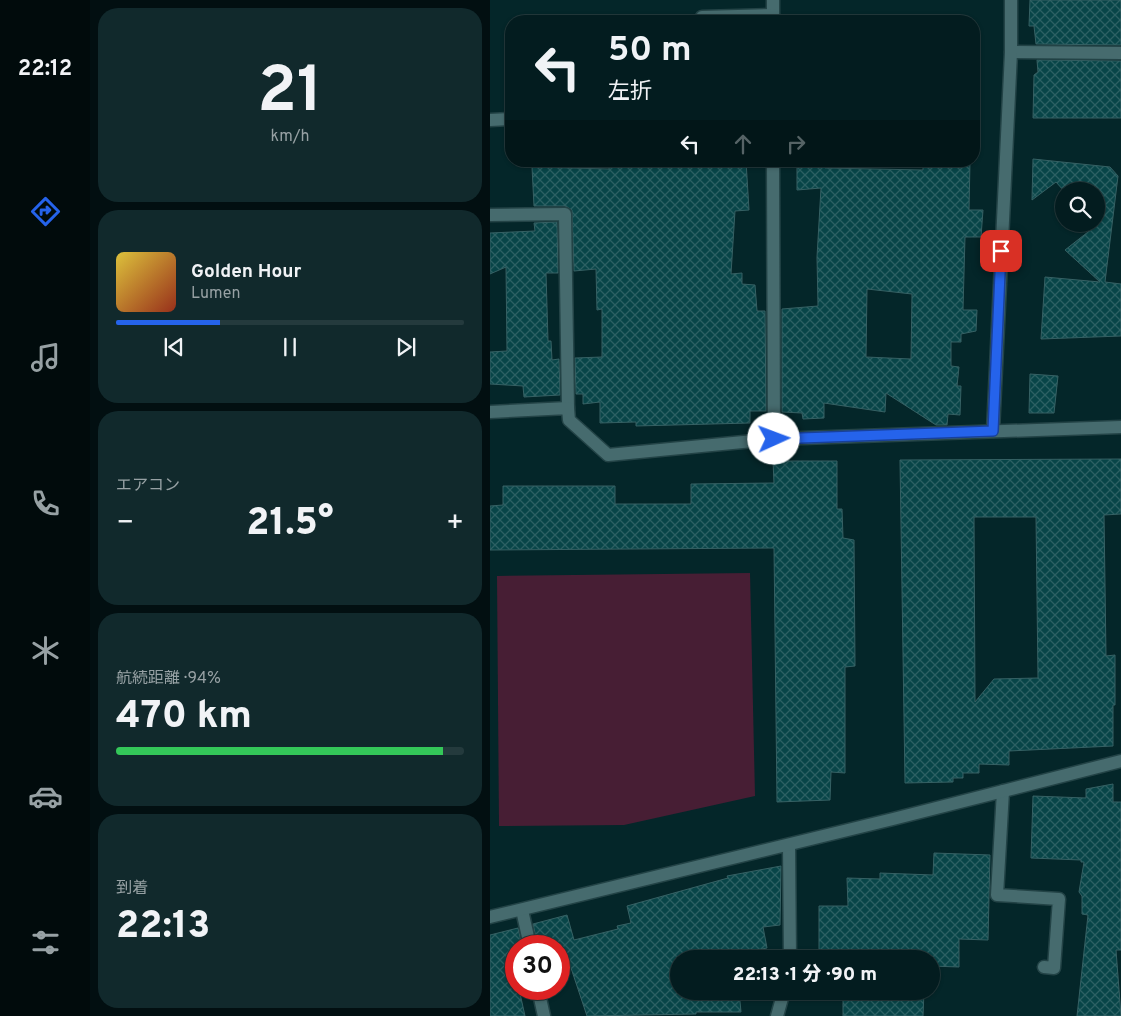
<!DOCTYPE html>
<html lang="ja">
<head>
<meta charset="utf-8">
<style>
	:root { --surface:#031c1f; --page:#11292c; --text:#f1f3f6; --muted:#97a1a4; --line:#243a3d; --accent:#2563eb }
	body { margin:0; font-family:Overpass,"Noto Sans JP",sans-serif; background:var(--page); color:var(--text); height:100vh; display:flex; flex-direction:column; font-size:19px; white-space:nowrap }
	* { box-sizing:border-box; margin:0 }
	p { font-size:16px; color:var(--muted) }
	.icon { flex:none; width:28px; height:28px; fill:none; stroke:currentColor; stroke-width:2; stroke-linecap:round; stroke-linejoin:round }
	.map { position:relative; flex:1; overflow:hidden }
	.panel { display:flex; flex-direction:column; gap:8px; padding:8px; background:#020f11; width:400px }
	.panel>* { flex:none }
	.top-card { position:absolute; left:15px; top:15px; width:475px; height:152px; border-radius:20px; box-shadow:0 1px 4px #0004,0 0 0 1px var(--line); background:#031c1f; color:var(--text); overflow:hidden }
	.buttons { position:absolute; left:565px; top:182px; display:grid; gap:10px }
	.buttons a { display:grid; place-items:center; width:50px; height:50px; border-radius:50%; background:var(--surface); box-shadow:0 1px 4px #0004,0 0 0 1px var(--line); font-size:25px }
	.speed { position:absolute; left:15px; top:935px; display:flex; gap:10px; font-size:25px; font-weight:700; text-align:center }
	.speed>* { display:grid; place-content:center; width:65px; height:65px; border-radius:50%; background:var(--surface); box-shadow:0 1px 4px #0004,0 0 0 1px var(--line); line-height:1 }
	.speed .limit { border:8px solid #d22; background:#fff; color:#111 }
	.pin { position:absolute; display:grid; place-items:center; width:42px; height:42px; color:#fff; margin:-21px; border-radius:10px; box-shadow:0 2px 8px #0006 }
	.me { position:absolute; width:55px; margin:-28px; rotate:88deg; stroke-linejoin:round; filter:drop-shadow(0 0 4px #0008) }
	.turn { display:flex; align-items:center; gap:18px; height:105px; padding:0 20px; font-size:22px }
	.turn .icon { width:65px; height:65px; stroke-width:2.5 }
	.turn b { display:block; font-size:35px; line-height:42px }
	.lanes { display:flex; align-items:center; height:48px; padding:0 20px; background:#0003; justify-content:center; gap:25px; direction:ltr }
	.lanes .off { opacity:.35 }
	.big { font-size:38px; font-weight:800; line-height:1.1 }
	.panel .tile { flex:1; display:flex; flex-direction:column; justify-content:center; gap:8px; min-width:0; padding:0 18px; border-radius:20px; background:var(--page) }
	.panel .dial { align-items:center; gap:0 }
	.dial b { font-size:65px; line-height:1 }
	.song { display:flex; align-items:center; gap:15px }
	.cover { width:60px; height:60px; border-radius:8px; background:linear-gradient(135deg,hsl(50 70% 55%),hsl(10 70% 35%)) }
	.played { height:5px; border-radius:2px; background:linear-gradient(90deg,var(--accent) 30%,var(--line) 30%) }
	.keys { display:flex; justify-content:space-around; direction:ltr }
	.heat { display:flex; justify-content:space-between; align-items:center; font-size:28px; direction:ltr }
	.charge { height:8px; border-radius:4px; background:linear-gradient(90deg,#34c759 94%,var(--line) 0) }
	.trip { position:absolute; left:180px; top:950px; width:270px; height:50px; border-radius:25px; background:var(--surface); box-shadow:0 1px 4px #0004,0 0 0 1px var(--line); font-weight:800; line-height:50px; text-align:center }
	main { display:flex; flex:1; min-height:0 }
	.menu { display:flex; flex-direction:column; width:90px; justify-content:space-around; align-items:center; background:#010b0c; color:var(--muted) }
	.menu .icon { width:35px; height:35px }
	.menu .active { color:var(--accent) }
	.menu b { font-size:22px; color:var(--text) }
	.map>svg:first-child { display:block }
	.green { fill:#471e34 }
	.building { fill:url(#building-cross-hatch); stroke:#366164; fill-rule:evenodd }
	.lines { fill:none; stroke-linecap:round; stroke-linejoin:round }
	.service-casing { stroke:#234346; stroke-width:15 }
	.minor-casing { stroke:#234346; stroke-width:15 }
	.tertiary-casing { stroke:#234346; stroke-width:15 }
	.service { stroke:#466b6e; stroke-width:12 }
	.minor { stroke:#466b6e; stroke-width:12 }
	.tertiary { stroke:#466b6e; stroke-width:12 }
	.route-casing { stroke:#184099; stroke-width:12 }
	.route { stroke:#2563eb; stroke-width:9 }
</style>
</head>
<body>
<main>
<nav class="menu">
<b>22:12</b>
<svg class="icon active" aria-label="directions" viewBox="0 0 24 24"><path d="M12 3l9 9-9 9-9-9zM9 14v-3h6M13 9l2 2-2 2"/></svg>
<svg class="icon" aria-label="music" viewBox="0 0 24 24"><path d="M9 18V5l10-2v13"/><circle cx="6" cy="18" r="3"/><circle cx="16" cy="16" r="3"/></svg>
<svg class="icon" aria-label="phone" viewBox="0 0 24 24"><path d="M5 4h4l2 5-3 2q2 4 5 5l2-3 5 2v4C11 20 4 13 5 4z"/></svg>
<svg class="icon" aria-label="climate" viewBox="0 0 24 24"><path d="M12 3v18M4 7l16 10M4 17L20 7"/></svg>
<svg class="icon" aria-label="car" viewBox="0 0 24 24"><path d="M5 17H2v-5l4-1 3-4h7l3 4 3 1v5h-3M9 17h6M6 11h13"/><circle cx="7" cy="17" r="2"/><circle cx="17" cy="17" r="2"/></svg>
<svg class="icon" aria-label="filters" viewBox="0 0 24 24"><path d="M4 7h16M4 17h16"/><circle cx="9" cy="7" r="2"/><circle cx="15" cy="17" r="2"/></svg>
</nav>
<section class="panel">
<div class="tile dial"><b>21</b><p>km/h</p></div>
<div class="tile">
<div class="song"><i class="cover"></i><div><b>Golden Hour</b><p>Lumen</p></div></div>
<div class="played"></div>
<div class="keys"><svg class="icon" aria-label="previous" viewBox="0 0 24 24"><path d="M18 5L8 12l10 7zM5 5v14"/></svg><svg class="icon" aria-label="pause" viewBox="0 0 24 24"><path d="M8 5v14M16 5v14"/></svg><svg class="icon" aria-label="next" viewBox="0 0 24 24"><path d="M6 5l10 7-10 7zM19 5v14"/></svg></div>
</div>
<div class="tile"><p>エアコン</p>
<div class="heat"><a>−</a><b class="big">21.5°</b><a>+</a></div>
</div>
<div class="tile"><p>航続距離 · 94%</p><b class="big">470 km</b><div class="charge"></div></div>
<div class="tile"><p>到着</p><b class="big">22:13</b></div>
</section>
<div class="map">
<svg width="631" height="1016" viewBox="0 0 631 1016">
	<defs>
		<pattern id="building-cross-hatch" width="8" height="8" patternUnits="userSpaceOnUse" patternTransform="scale(1.25)"><rect width="8" height="8" fill="#084548"/><path d="M0 0l8 8M0 8l8-8" fill="none" stroke="#2c6063"/></pattern>
	</defs>
	<rect width="100%" height="100%" fill="#042629"/>
	<polygon class="green" points="260,573 265,796 134,825 9,826 7,576"/>
	<g class="building">
		<polygon points="540,0 631,0 631,45 546,44 544,26 539,26"/>
		<polygon points="547,60 631,61 631,118 543,118 544,75 548,72"/>
		<polygon points="543,159 620,167 628,176 615,282 631,284 631,336 551,339 555,277 610,282 575,250 603,228 600,224 606,224 606,191 574,191 566,182 542,200"/>
		<polygon points="119,161 151,161 151,166 227,166 227,161 256,161 259,210 245,211 241,274 252,273 252,284 265,285 267,311 275,311 276,411 260,411 260,423 146,426 146,422 110,423 110,402 93,404 93,394 86,394 85,358 112,357 112,309 107,310 106,269 84,271 82,210 75,206 44,206 42,167 119,169"/>
		<path d="M433,161H480L479,210H493L491,237H475L473,310H487L486,331L471,334V342H461V366L469,367L467,386H471L470,415L458,414L457,425H446L396,393L395,412L334,403V418L313,419L312,413L292,412V309L328,306L327,257L331,188L307,190V166L335,164V168L433,170ZM377,289L422,294L421,359L376,357Z"/>
		<polygon points="67,222 68,273 56,273 58,341 61,341 62,360 69,359 70,395 34,397 33,386 0,384 0,352 17,351 16,267 0,274 0,233 45,231 44,223"/>
		<polygon points="540,374 568,376 564,413 539,413"/>
		<path d="M631,459V514L614,515L616,656L625,655V705H623V746L519,751V765L489,764V773H473V778H463V782L415,783L410,460ZM484,517H546L548,678L504,679L485,702Z"/>
		<polygon points="283,461 347,461 347,509 352,509 353,538 364,540 365,666 355,667 355,773 341,772 340,800 287,802 284,548 0,550 0,506 13,505 13,486 125,486 125,504 201,504 201,484 284,483"/>
		<polygon points="623,784 623,802 631,802 631,950 626,950 631,1016 587,1016 598,915 592,914 592,896 589,892 594,862 591,862 591,860 541,858 543,796 596,798 596,789"/>
		<polygon points="444,853 500,855 498,940 469,939 469,967 441,966 441,959 329,959 329,906 358,906 357,878 390,879 390,873 443,875"/>
		<polygon points="291,866 290,925 273,927 277,948 272,949 273,959 189,959 189,991 249,991 251,1012 206,1012 206,1014 97,1016 79,962 69,965 69,946 48,946 43,924 77,915 84,940 128,929 127,926 141,923 137,906 238,878 237,876"/>
		<polygon points="28,928 32,946 26,946 26,989 29,989 35,1016 0,1016 0,935"/>
		<polygon points="353,991 434,991 433,1016 353,1016"/>
	</g>
	<g class="lines">
		<g class="service-casing">
			<g id="service">
				<polyline points="0,120 21,119"/>
				<polyline points="0,215 75,214 78,408"/>
				<polyline points="513,791 507,895 569,899 564,968 554,967"/>
			</g>
		</g>
		<g class="minor-casing">
			<g id="minor">
				<polyline points="283,0 283,21"/>
				<polyline points="212,17 283,15"/>
				<polyline points="521,52 631,53"/>
				<polyline points="283,161 284,439"/>
				<polyline points="0,412 78,408 79,420 118,455 284,439 631,427"/>
				<polyline points="503,431 521,52 521,0"/>
				<polyline points="299,845 300,959"/>
				<polyline points="32,910 40,946"/>
				<polyline points="48,989 54,1016"/>
				<polyline points="287,1016 294,991"/>
			</g>
		</g>
		<g class="tertiary-casing">
			<polyline id="tertiary" points="0,917 403,819 631,761"/>
		</g>
		<use href="#service" class="service"/>
		<use href="#minor" class="minor"/>
		<use href="#tertiary" class="tertiary"/>
	</g>
	<g class="lines">
		<g class="route-casing">
			<polyline id="route" points="284,439 503,431 511,251"/>
		</g>
		<use href="#route" class="route"/>
	</g>
</svg>
<div class="buttons">
<a><svg class="icon" aria-label="search" viewBox="0 0 24 24"><circle cx="10" cy="10" r="6"/><path d="M15 15l6 6"/></svg></a>
</div>
<div class="speed"><div class="limit">30</div></div>
<div class="pin" style="left:511px;top:251px;background:#d93025"><svg class="icon" aria-label="arrive" viewBox="0 0 24 24"><path d="M6 21V4h12l-3 4 3 4H6"/></svg></div>
<svg class="me" style="left:284px;top:439px" viewBox="-20 -20 40 40"><circle r="19" fill="#fff"/><path d="M0-13L10 11 0 6-10 11z" fill="#2563eb"/></svg>
<div class="trip">22:13 · 1 分 · 90 m</div>
<div class="top-card">
<div class="turn"><svg class="icon" aria-label="left" viewBox="0 0 24 24"><path d="M17 20v-9H6M10 6l-5 5 5 5"/></svg><div><b>50 m</b>左折</div></div>
<div class="lanes"><svg class="icon" aria-label="left" viewBox="0 0 24 24"><path d="M17 20v-9H6M10 6l-5 5 5 5"/></svg><svg class="icon off" aria-label="ahead" viewBox="0 0 24 24"><path d="M12 20V5M6 11l6-6 6 6"/></svg><svg class="icon off" aria-label="right" viewBox="0 0 24 24"><path d="M7 20v-9h11M14 6l5 5-5 5"/></svg></div>
</div>
</div>
</main>
</body>
</html>
